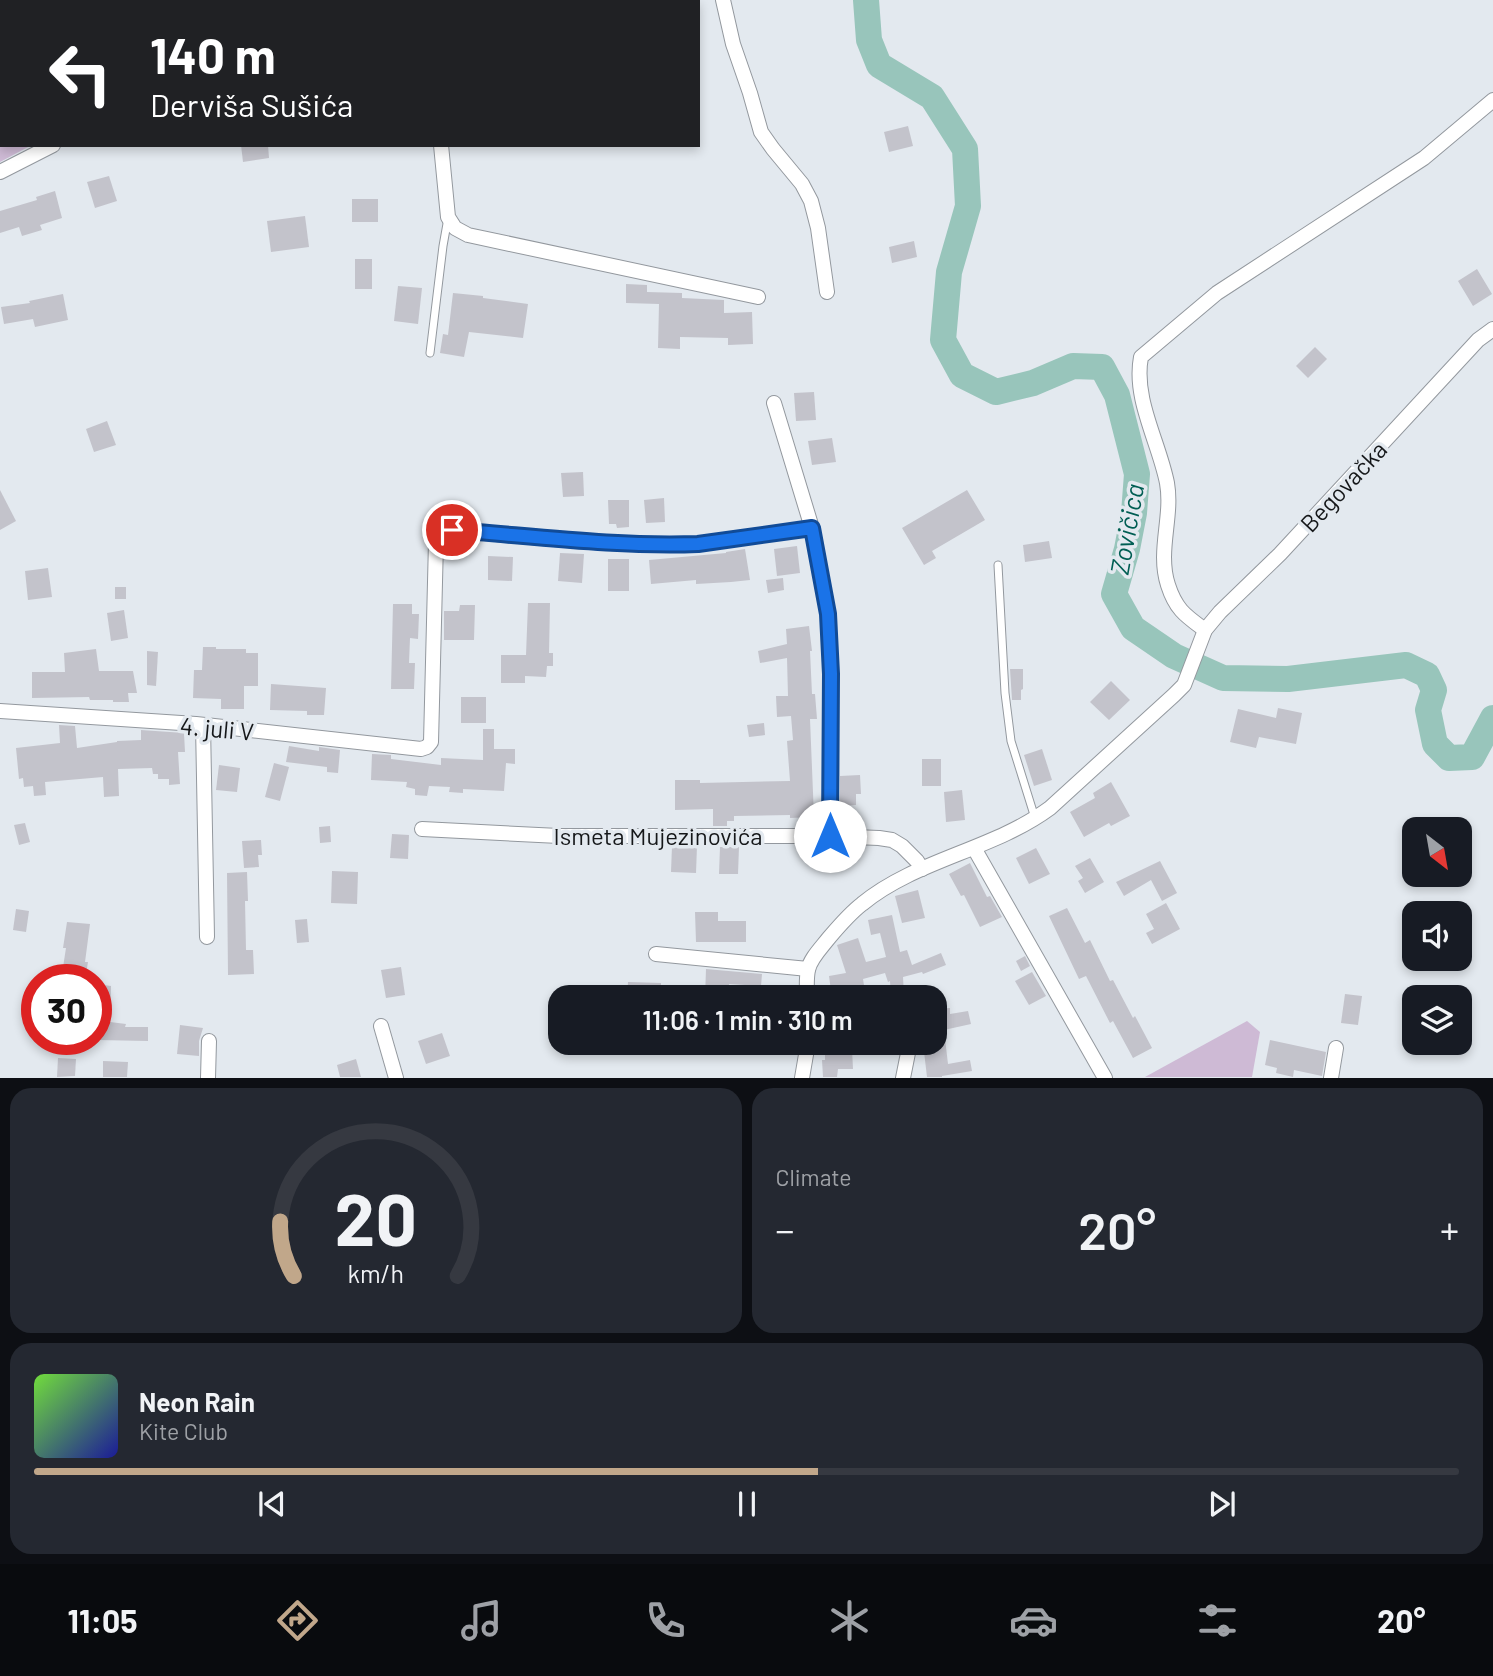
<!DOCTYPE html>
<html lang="en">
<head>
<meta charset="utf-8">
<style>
	:root { --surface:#171b24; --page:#242831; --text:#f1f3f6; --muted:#9ea1a6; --line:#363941; --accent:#c1a78a }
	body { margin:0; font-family:Barlow,sans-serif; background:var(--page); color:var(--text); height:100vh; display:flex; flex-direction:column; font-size:26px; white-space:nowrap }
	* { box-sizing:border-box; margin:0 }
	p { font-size:23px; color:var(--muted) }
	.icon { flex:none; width:38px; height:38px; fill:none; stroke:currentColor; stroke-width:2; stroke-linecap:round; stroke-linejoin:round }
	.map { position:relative; height:1078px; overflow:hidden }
	.drawer { display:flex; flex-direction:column; gap:10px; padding:10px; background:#0d0f14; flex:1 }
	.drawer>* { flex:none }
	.hud { position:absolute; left:0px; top:0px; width:700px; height:147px; box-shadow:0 4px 10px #0003; background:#202124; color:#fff; overflow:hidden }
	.needle { width:46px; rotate:149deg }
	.tools { position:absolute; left:1402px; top:817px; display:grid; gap:14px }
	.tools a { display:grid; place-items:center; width:70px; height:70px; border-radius:14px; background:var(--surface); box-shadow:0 4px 10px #0003; font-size:35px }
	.speed { position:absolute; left:21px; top:964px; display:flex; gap:14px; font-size:35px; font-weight:700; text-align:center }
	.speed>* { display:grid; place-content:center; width:91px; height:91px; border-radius:50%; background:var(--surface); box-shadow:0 4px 10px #0003; line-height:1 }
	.speed .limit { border:10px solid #d22; background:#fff; color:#111 }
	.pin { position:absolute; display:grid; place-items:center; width:60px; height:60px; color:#fff; margin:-30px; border:4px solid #fff; border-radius:50%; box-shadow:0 2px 7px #0007 }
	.me { position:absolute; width:77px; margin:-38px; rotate:0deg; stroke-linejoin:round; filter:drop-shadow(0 0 5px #0008) }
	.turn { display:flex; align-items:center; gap:24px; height:147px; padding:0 35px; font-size:32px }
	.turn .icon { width:91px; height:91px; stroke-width:2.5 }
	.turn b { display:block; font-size:49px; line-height:60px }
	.big { font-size:52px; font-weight:600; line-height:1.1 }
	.drawer .tile { flex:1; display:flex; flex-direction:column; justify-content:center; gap:10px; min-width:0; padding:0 24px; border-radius:21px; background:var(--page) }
	.drawer .dial { align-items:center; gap:0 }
	.dial svg { height:182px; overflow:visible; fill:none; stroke:var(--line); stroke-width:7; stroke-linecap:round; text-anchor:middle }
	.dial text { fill:var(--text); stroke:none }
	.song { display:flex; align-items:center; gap:21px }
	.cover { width:84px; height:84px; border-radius:10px; background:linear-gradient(135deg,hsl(100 70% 55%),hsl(240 70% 35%)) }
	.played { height:7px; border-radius:4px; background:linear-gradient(90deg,var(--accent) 55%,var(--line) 55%) }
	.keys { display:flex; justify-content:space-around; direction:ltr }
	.heat { display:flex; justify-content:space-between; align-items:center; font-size:38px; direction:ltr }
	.drawer .tiles { flex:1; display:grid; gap:10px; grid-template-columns:1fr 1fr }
	.tile:last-child { grid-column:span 2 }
	.trip { position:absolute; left:548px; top:985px; width:399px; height:70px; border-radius:21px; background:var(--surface); box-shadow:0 4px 10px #0003; font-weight:600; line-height:70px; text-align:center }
	.tab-bar { display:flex; height:112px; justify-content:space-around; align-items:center; background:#090b0e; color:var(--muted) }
	.tab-bar .icon { width:49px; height:49px }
	.tab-bar .on { color:var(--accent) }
	.tab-bar b { font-size:32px; color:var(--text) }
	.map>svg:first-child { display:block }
	.green { fill:#cebad5 }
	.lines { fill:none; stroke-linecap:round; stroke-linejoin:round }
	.river { stroke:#98c5bb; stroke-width:26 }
	.building { fill:#c3c3cb }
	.service-casing { stroke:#93989e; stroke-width:9 }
	.minor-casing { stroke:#93989e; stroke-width:16 }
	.service { stroke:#fff; stroke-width:7 }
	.minor { stroke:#fff; stroke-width:14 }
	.route-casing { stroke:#114b97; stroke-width:18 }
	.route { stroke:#1a73e8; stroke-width:12 }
	.labels { text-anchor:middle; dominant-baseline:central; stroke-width:7; stroke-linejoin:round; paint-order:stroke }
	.street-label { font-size:24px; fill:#151719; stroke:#e3e9ef }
	.water-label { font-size:26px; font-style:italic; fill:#005e53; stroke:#e3e9ef }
</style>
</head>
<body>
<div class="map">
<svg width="1493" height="1078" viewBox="0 0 1493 1078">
	<rect width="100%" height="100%" fill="#e3e9ef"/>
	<g class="green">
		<polygon points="0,11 2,18 2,145 30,146 0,162"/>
		<polygon points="1247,1021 1260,1032 1252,1077 1145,1077"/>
	</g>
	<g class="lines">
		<polyline class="river" points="866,0 869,40 879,65 932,97 965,149 968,206 949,272 943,340 962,375 996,392 1033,383 1073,366 1102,367 1117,395 1137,474 1134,513 1127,549 1114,594 1133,628 1174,656 1223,678 1288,679 1406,665 1427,675 1434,690 1428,710 1435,744 1449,758 1472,757 1493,718"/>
	</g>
	<g class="building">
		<polygon points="908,126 913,146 889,152 884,132"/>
		<polygon points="241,145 268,145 269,158 243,162"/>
		<polygon points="109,176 117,201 95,208 87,182"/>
		<polygon points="55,191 62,218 40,225 42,230 22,236 19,227 0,233 0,211 37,200 36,197"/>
		<rect x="352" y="199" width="26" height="23"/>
		<polygon points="305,216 309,247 271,252 267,221"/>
		<polygon points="914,241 917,257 892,263 889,247"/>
		<rect x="355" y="259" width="17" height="30"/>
		<polygon points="1477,269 1492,294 1473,306 1458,281"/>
		<polygon points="626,284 647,285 647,292 682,293 682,298 724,300 724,313 752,312 753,344 728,345 728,338 680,337 680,349 658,348 659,304 626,303"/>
		<polygon points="398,286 422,288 418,324 394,321"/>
		<polygon points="453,293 483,296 483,298 528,304 523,338 469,332 464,357 440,353 443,334 448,335"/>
		<polygon points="63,294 68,320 35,327 33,319 4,324 1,307 30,303 29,301"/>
		<polygon points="1315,347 1327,359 1308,378 1296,366"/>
		<polygon points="814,392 816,420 796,421 794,393"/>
		<polygon points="107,421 116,445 94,452 86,429"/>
		<polygon points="832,438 836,462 812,465 808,441"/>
		<polygon points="583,472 584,496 563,497 561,473"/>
		<polygon points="0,490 16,521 0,530"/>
		<polygon points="967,490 985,520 932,551 936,558 924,565 902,528"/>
		<polygon points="664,498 665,522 646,523 644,500"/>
		<polygon points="608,500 629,500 629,527 617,528 616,524 609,524"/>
		<polygon points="1049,541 1052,558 1025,562 1023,545"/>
		<polygon points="797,546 800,573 777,576 774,549"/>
		<polygon points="745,549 750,580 731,582 696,584 696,580 651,584 649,560 726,553 726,552"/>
		<polygon points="560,553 584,554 582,583 558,581"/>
		<polygon points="488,556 513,557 512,581 488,580"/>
		<rect x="608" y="559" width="21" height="32"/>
		<polygon points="48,568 52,597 28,600 25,571"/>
		<polygon points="783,578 784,590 768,593 766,580"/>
		<rect x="115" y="587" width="11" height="12"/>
		<polygon points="528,603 550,603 549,653 553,653 553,666 547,666 546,677 525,676 525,683 501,683 501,655 526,655"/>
		<polygon points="393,604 412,604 412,614 419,614 418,639 410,638 409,663 415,663 414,689 391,689"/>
		<polygon points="460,605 475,605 474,640 444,640 444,611 459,611"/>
		<polygon points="124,610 128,638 111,641 107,613"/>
		<polygon points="809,626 812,651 810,651 812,694 815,694 817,719 810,719 814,817 790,818 790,815 734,816 734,821 727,821 727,826 713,826 713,809 675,810 675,780 700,780 700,783 790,781 787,741 793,740 791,716 777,717 776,696 788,696 787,658 760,663 758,651 787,644 786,629"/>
		<polygon points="203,647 216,647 216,649 246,649 246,653 258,653 258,686 244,686 244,709 221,709 221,699 193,698 194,670 202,670"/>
		<polygon points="96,649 99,671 133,671 137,693 128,693 129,702 113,702 113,700 90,700 89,697 32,698 32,672 65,672 64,653"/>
		<polygon points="147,651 158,652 156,686 147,685"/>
		<polygon points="1010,669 1023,669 1023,689 1021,690 1021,700 1012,700"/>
		<polygon points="1111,681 1130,700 1109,720 1090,702"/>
		<polygon points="271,684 326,688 324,715 307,715 307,711 270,710"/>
		<rect x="461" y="697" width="25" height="26"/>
		<polygon points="1278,708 1302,713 1296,744 1259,737 1256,748 1230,742 1238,709 1276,718"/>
		<polygon points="764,723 765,735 749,737 747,725"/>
		<polygon points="59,725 75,726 77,748 117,742 117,741 141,740 141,730 184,733 185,752 178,752 180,784 169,785 169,779 158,779 158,774 153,774 152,768 118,769 119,796 104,797 103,777 45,782 46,795 34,796 33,786 24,787 23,778 19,779 16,748 60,743"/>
		<polygon points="483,729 494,729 494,749 515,749 515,764 506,763 504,791 463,789 463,793 449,792 450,787 429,786 427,796 415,795 415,789 406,787 407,782 371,780 372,754 391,755 391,759 441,765 441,758 483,760"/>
		<polygon points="289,746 319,751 319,747 340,750 338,773 327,772 327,767 286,762"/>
		<polygon points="1042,749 1052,780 1034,786 1024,755"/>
		<rect x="922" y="759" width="19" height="27"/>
		<polygon points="274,763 289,767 280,801 265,797"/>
		<polygon points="219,765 240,768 237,792 216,790"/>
		<polygon points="860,775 861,794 856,794 856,805 840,806 840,776"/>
		<polygon points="1111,782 1130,816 1111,826 1109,823 1084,837 1070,812 1095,798 1093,793"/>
		<polygon points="962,790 965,820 946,822 944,792"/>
		<polygon points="25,823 30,842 19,845 14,825"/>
		<polygon points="330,826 331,842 320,843 319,827"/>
		<polygon points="392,834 409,835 408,859 390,858"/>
		<polygon points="261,840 262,855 258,855 259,867 244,868 242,841"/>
		<polygon points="672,846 697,846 696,873 671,872"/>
		<rect x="818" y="846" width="22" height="21"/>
		<polygon points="720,847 739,847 738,874 719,874"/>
		<polygon points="1036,848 1050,874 1029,884 1016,858"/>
		<polygon points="1090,858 1104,882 1085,893 1078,881 1083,878 1075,866"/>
		<polygon points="1160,861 1177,893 1162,901 1151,880 1124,896 1116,882"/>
		<polygon points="970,863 987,897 990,896 1002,917 980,927 964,895 961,896 949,874"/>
		<polygon points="332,871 358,872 357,904 331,903"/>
		<polygon points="247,872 248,901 245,901 246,950 253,950 254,974 228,975 227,873"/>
		<polygon points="918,890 925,918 902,923 895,896"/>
		<polygon points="1166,903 1180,929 1152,944 1146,933 1154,929 1146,914"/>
		<polygon points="1067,908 1085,943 1090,940 1110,981 1113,980 1133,1018 1135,1016 1152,1048 1133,1058 1113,1021 1110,1023 1086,976 1079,979 1049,916"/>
		<polygon points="16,909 29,911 26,932 13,930"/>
		<polygon points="695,912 718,912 718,921 746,921 746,942 696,942"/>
		<polygon points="892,915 900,952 907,950 912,965 941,953 946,965 923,974 922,972 903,977 904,995 891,997 890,981 888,982 885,973 863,979 866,998 832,998 829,976 846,973 837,945 858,938 866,962 886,957 880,933 871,935 868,920"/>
		<polygon points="307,919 309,942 297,943 295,920"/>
		<polygon points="67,922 90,924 85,962 88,962 85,980 61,980 66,948 63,948"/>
		<polygon points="1025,956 1030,966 1021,971 1016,961"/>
		<polygon points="401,967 405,995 386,998 381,970"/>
		<polygon points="706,969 762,974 761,986 729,984 728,998 705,998"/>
		<polygon points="1032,972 1046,996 1029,1005 1015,981"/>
		<polygon points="628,982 661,983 661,998 627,998"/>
		<polygon points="96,984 111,986 110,1022 126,1024 125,1027 148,1027 148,1041 97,1040 99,1019 96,1019"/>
		<polygon points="1345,994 1362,996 1358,1025 1341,1023"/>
		<polygon points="950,1008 950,1014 968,1011 971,1024 944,1030 948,1064 970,1060 972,1071 942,1076 942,1077 927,1077 923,1043 934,1043 934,1009"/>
		<polygon points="180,1025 203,1028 199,1041 199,1056 177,1054"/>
		<polygon points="442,1033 450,1056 426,1064 418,1041"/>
		<polygon points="1270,1040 1326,1052 1322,1076 1294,1070 1293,1077 1276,1073 1277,1068 1265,1065"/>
		<polygon points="852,1049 853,1069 838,1069 837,1077 823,1077 822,1060 825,1060 825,1050"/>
		<polygon points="58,1058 76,1059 75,1076 57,1077"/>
		<polygon points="356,1059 361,1077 340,1077 337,1065"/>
		<polygon points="103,1061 128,1062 127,1077 103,1077"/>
	</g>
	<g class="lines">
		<g class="service-casing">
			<g id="service">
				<polyline points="430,353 443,246 448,218"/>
				<polyline points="998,565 1005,693 1011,741 1035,818"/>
			</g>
		</g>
		<g class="minor-casing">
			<g id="minor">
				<polyline points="139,0 140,2"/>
				<polyline points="424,0 426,2"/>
				<polyline points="723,0 733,44 750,93 761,132 773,149 802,184 811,201 818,228 827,292"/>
				<polyline points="387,2 392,0"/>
				<polyline points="441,145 448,217 455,228 468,235 758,297"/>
				<polyline points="0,172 53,145"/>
				<polyline points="774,403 812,528 828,614 831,674 830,836"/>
				<path d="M1205,630C1186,616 1176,610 1168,585C1157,551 1173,517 1167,483C1159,442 1133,399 1141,357L1217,293L1424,158L1493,100"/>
				<path d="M0,711L196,724L421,749L427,747L431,742L436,542L442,534L452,530C533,537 616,547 697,544L812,528"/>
				<polyline points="203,725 207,937"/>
				<polyline points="422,829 559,836 830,836 879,838 892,840 902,846 917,861 922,869"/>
				<polyline points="974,848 1105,1078"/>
				<polyline points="656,954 808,969"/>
				<path d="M807,998C807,989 806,979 808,970C810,959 821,948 828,939C839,926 849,914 862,904C915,860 993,850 1050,808L1174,695L1184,685L1205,630L1220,612L1280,554L1478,340L1493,329"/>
				<polyline points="381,1026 396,1078"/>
				<polyline points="208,1078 209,1041"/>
				<polyline points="802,1078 808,1043"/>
				<polyline points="903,1078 910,1043"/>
				<polyline points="1331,1078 1336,1048"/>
			</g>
		</g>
		<use href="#service" class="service"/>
		<use href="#minor" class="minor"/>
	</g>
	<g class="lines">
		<g class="route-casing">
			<path id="route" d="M452,530C533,536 616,547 698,544L812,528L828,614L831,674L830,836"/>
		</g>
		<use href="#route" class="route"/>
	</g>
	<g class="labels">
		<g class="street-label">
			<text transform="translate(1343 486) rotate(-47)">Begovačka</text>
			<text transform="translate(217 728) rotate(5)">4. juli V</text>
			<text x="658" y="835">Ismeta Mujezinovića</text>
		</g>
		<g class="water-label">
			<text transform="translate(1126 529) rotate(-80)">Zovičica</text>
		</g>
	</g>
</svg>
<div class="tools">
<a><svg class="needle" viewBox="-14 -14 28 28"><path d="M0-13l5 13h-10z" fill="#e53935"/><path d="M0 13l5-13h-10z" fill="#9ea1a6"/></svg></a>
<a><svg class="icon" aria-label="sound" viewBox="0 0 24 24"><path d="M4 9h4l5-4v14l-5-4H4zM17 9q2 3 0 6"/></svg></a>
<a><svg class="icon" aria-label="layers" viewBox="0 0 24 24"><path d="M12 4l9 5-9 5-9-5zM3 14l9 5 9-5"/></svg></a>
</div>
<div class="speed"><div class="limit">30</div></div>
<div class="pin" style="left:452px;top:530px;background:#d93025"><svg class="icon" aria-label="arrive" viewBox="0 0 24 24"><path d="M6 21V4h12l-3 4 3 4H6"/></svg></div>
<svg class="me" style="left:830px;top:836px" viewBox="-20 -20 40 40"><circle r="19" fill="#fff"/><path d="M0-13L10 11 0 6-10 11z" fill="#1a73e8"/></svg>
<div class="trip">11:06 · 1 min · 310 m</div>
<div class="hud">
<div class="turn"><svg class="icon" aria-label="left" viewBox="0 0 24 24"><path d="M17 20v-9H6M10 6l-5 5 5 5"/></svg><div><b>140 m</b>Derviša Sušića</div></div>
</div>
</div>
<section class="drawer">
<div class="tiles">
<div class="tile dial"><svg viewBox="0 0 100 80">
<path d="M14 69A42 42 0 1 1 86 69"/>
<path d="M14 69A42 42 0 0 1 8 45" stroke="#c1a78a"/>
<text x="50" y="56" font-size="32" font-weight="700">20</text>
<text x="50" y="72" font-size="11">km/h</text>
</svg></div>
<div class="tile"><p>Climate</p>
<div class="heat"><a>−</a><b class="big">20°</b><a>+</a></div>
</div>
<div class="tile">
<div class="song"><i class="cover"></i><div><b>Neon Rain</b><p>Kite Club</p></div></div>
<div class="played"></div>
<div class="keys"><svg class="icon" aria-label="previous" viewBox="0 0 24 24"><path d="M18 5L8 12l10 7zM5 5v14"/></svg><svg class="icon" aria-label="pause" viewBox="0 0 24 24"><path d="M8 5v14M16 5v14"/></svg><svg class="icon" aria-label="next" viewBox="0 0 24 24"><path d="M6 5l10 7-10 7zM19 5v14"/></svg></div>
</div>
</div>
</section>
<nav class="tab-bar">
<b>11:05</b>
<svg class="icon on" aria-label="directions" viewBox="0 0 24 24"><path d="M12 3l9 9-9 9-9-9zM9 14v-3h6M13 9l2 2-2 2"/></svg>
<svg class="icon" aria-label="music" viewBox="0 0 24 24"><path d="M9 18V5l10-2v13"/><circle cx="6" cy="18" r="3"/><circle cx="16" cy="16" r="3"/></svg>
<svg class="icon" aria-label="phone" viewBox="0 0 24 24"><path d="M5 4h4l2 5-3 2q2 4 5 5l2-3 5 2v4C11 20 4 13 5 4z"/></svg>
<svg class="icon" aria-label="climate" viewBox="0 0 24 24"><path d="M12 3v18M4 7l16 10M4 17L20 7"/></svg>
<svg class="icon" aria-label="car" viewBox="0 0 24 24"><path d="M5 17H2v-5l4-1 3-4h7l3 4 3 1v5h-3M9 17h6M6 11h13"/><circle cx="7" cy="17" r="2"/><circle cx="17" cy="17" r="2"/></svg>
<svg class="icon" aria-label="filters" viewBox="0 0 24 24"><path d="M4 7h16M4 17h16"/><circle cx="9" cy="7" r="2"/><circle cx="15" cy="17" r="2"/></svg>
<b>20°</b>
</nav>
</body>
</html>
